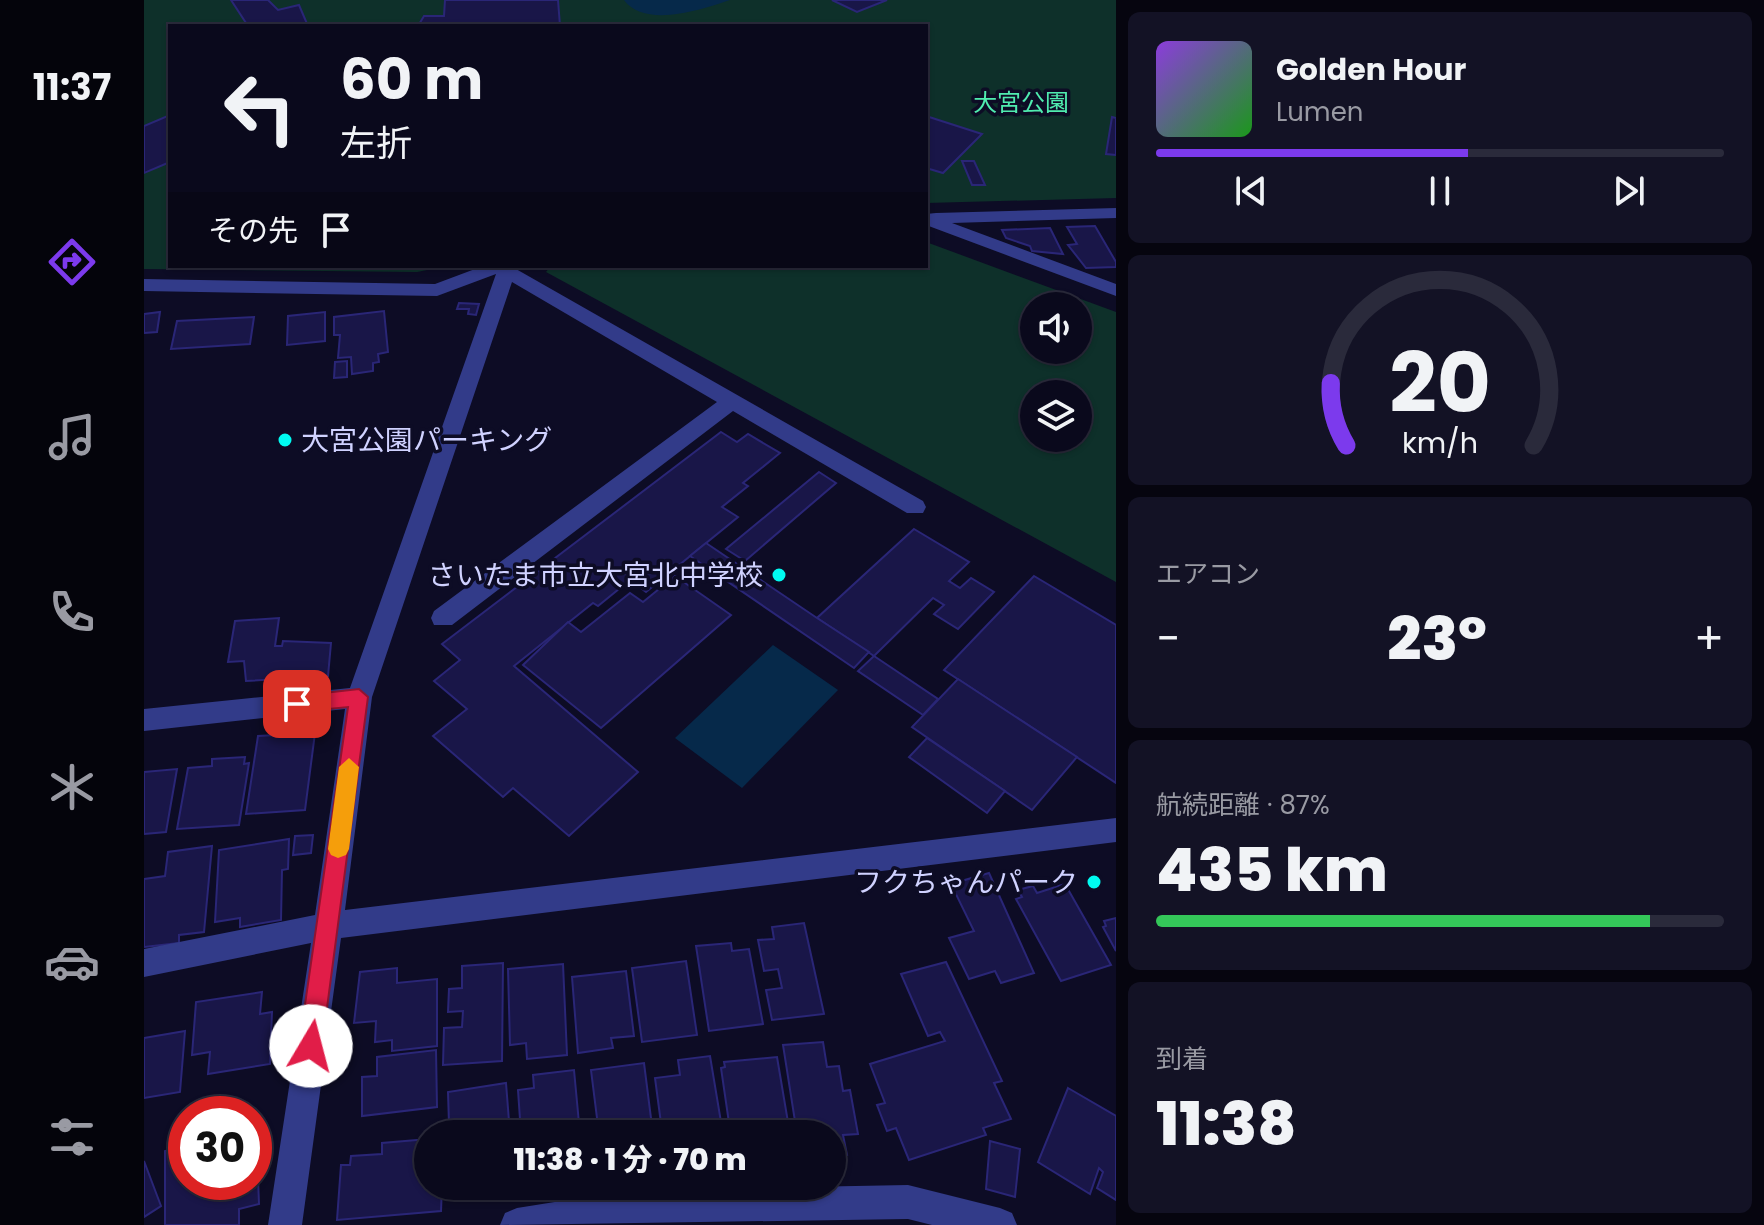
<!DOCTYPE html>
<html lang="ja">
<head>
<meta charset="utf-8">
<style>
	:root { --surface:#0a091c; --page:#131225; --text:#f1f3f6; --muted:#999aa3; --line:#2a2a3b; --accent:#7c3aed }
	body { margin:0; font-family:Poppins,"Noto Sans JP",sans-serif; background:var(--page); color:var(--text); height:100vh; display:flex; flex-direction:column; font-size:30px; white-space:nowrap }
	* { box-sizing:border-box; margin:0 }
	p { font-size:26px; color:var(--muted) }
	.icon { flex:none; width:44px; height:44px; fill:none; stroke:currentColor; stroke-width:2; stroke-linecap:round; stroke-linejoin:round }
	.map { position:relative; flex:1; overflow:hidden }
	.panel { display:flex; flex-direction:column; gap:12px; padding:12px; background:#06050f; width:648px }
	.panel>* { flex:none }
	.banner { position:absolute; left:24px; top:24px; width:760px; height:244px; border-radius:0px; box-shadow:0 2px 6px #0004,0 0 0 2px var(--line); background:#0a091c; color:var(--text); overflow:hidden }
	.buttons { position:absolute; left:876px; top:292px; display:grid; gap:16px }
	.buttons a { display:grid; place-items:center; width:72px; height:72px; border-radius:50%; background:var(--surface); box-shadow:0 2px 6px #0004,0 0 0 2px var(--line); font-size:40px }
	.speed { position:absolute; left:24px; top:1096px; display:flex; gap:16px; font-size:40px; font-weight:700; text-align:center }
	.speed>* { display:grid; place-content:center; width:104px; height:104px; border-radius:50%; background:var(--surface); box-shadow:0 2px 6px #0004,0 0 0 2px var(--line); line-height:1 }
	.speed .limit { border:12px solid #d22; background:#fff; color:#111 }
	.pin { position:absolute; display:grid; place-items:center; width:68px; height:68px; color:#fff; margin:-34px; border-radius:16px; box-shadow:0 4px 12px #0006 }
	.me { position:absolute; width:88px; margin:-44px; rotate:8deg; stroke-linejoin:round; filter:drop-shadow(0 0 6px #0008) }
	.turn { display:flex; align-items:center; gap:28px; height:168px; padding:0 40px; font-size:36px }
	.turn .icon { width:104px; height:104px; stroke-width:2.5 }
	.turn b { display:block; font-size:56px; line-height:68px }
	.then { display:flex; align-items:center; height:76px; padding:0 40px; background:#0003; gap:16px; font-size:30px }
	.big { font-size:60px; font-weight:800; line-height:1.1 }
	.panel .card { flex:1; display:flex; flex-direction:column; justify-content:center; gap:12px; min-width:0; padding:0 28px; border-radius:12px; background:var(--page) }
	.panel .dial { align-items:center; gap:0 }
	.dial svg { height:208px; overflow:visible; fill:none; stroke:var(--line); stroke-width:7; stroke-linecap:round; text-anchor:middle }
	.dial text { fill:var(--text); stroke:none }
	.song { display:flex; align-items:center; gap:24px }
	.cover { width:96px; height:96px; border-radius:12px; background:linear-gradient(135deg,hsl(270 70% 55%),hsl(120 70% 35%)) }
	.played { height:8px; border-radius:4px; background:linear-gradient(90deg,var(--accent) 55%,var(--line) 55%) }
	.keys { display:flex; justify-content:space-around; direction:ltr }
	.heat { display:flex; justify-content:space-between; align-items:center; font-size:44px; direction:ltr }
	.charge { height:12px; border-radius:6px; background:linear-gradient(90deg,#34c759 87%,var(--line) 0) }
	.trip { position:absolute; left:270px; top:1120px; width:432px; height:80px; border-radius:40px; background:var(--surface); box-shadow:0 2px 6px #0004,0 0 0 2px var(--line); font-weight:800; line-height:80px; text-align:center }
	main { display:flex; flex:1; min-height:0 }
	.tabs { display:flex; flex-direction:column; width:144px; justify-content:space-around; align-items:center; background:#04040b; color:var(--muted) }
	.tabs .icon { width:56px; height:56px }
	.tabs .current { color:var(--accent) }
	.tabs b { font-size:36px; color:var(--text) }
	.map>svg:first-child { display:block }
	.green { fill:#0e302a; fill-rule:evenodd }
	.water { fill:#06294a }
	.building { fill:#191648; stroke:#2a2677; stroke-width:2 }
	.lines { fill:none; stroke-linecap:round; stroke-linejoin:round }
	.minor { fill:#323b89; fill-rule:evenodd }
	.route { fill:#e11d48; stroke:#92132f; stroke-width:2 }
	.slow { fill:#f59e0b }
	.poi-dot { fill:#00fbf1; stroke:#0d0c25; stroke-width:3 }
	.labels { text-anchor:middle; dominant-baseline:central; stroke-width:7; stroke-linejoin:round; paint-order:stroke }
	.far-park-label { font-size:24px; fill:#50ecaf; stroke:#0d0c25 }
	.poi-label { font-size:28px; fill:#d0d2ff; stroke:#0d0c25; text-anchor:end }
</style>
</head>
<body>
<main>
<nav class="tabs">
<b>11:37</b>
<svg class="icon current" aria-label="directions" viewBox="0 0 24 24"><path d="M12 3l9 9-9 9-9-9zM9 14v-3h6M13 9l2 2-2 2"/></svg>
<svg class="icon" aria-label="music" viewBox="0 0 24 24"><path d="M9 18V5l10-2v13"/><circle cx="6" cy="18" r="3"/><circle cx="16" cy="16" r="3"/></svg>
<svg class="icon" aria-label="phone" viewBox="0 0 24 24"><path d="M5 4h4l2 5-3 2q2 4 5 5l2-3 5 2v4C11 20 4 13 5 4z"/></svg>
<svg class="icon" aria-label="climate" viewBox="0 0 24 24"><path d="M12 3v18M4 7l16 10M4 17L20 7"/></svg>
<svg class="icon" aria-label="car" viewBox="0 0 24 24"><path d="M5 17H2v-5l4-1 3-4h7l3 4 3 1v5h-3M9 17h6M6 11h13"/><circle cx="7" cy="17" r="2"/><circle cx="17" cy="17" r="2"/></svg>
<svg class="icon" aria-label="filters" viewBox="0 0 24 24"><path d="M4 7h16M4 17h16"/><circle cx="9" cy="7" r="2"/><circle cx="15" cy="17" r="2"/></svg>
</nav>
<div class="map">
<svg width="972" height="1225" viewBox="0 0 972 1225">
	<rect width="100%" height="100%" fill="#0d0c25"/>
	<g class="green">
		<polygon points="0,0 972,0 972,198 782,203 782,26 26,26 26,266 303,266 273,272 0,269"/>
		<path d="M782,242L972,312V582L402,272L407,266H782ZM934,306V350H890V306ZM890,394H934V438H890Z"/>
	</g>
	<g class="water">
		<path d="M480,0H586C559,9 501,29 480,0Z"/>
		<polygon points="629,645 694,690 598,788 531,738"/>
	</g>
	<g class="building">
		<polygon points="87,0 124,0 134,10 155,5 164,26 104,26"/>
		<polygon points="301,0 414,0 416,26 274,26 280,16 300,16"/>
		<polygon points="688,0 743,0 713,12"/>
		<polygon points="26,115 26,162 0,173 0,126"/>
		<polygon points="782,116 838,134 799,173 782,168"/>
		<polygon points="968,117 972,118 972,155 962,154"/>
		<polygon points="818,161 830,161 841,185 828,185"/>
		<polygon points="951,226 972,262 972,267 942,268 924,245 933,244 923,227"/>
		<polygon points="906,228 919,254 888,251 886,246 862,238 858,230"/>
		<polygon points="315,303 335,304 332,315 324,314 325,309 313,309"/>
		<polygon points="240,311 244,352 234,354 235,362 229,363 229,371 208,374 207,357 194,358 196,335 190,335 190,317"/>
		<polygon points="16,312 13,332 0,333 0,314"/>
		<polygon points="181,312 181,341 143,345 144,316"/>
		<polygon points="110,317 106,344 27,349 33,321"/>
		<polygon points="203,361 203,377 190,378 191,362"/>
		<polygon points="577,432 593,442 604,434 636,453 599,483 604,486 578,507 594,517 502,592 486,580 454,606 449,603 370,666 494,772 425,836 369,788 359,797 289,736 323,709 290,681 316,660 298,644"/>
		<polygon points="675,472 692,483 601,561 582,549"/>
		<polygon points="770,529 825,562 805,581 816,588 827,578 850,592 814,629 790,614 800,605 789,598 730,656 673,618"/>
		<polygon points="562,543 673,618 725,652 710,668 546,556"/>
		<polygon points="531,576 587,615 457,728 379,665 424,622 437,632 486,593 499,602"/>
		<polygon points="890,576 972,625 972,783 800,670"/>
		<polygon points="135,618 131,646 138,646 139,641 187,643 184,676 102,681 100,661 84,662 91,621"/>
		<polygon points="730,656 794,699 779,715 714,671"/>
		<polygon points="814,679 933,757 888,810 768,727"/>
		<polygon points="171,733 161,810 102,814 114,736"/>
		<polygon points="783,738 861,791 843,813 765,757"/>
		<polygon points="101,757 100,764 105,763 95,825 33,829 44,768 68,766 68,759"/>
		<polygon points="33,769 22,832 0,834 0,772"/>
		<polygon points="169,835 167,853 149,855 151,836"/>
		<polygon points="145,839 144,869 138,870 137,920 96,927 96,918 71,922 75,850"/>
		<polygon points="68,846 60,932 35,935 35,943 0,947 0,879 21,876 24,852"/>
		<polygon points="845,873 890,973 857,983 851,971 825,979 805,938 830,931 807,884"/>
		<polygon points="921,884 967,965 917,981 872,899 878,897 874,890 889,886 893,893"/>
		<polygon points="972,918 972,951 959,927 962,926 960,921"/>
		<polygon points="660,923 680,1014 628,1020 622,990 638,988 634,969 620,971 614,940 630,939 628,927"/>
		<polygon points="587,943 588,951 605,949 619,1024 565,1031 552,946"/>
		<polygon points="542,961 553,1035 498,1042 488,968"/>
		<polygon points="802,962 858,1081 850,1083 867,1119 839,1128 842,1135 765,1160 752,1128 743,1131 733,1105 741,1103 726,1064 801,1041 796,1032 784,1036 757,974"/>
		<polygon points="359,963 358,1061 299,1065 300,1028 318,1027 319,1011 304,1012 305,989 318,988 318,966"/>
		<polygon points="419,964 423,1055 383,1059 382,1043 366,1045 364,969"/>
		<polygon points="253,968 253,983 293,979 293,1046 248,1051 248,1040 231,1042 232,1021 210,1023 216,972"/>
		<polygon points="482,971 490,1036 467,1038 469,1048 434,1053 428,977"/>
		<polygon points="118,992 116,1014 128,1012 126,1064 64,1074 66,1052 48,1055 52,1002"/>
		<polygon points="41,1031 36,1092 0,1098 0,1038"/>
		<polygon points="679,1042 683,1067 695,1066 699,1091 706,1090 714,1134 699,1135 703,1155 688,1157 688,1134 653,1134 639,1045"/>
		<polygon points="292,1050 293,1107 218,1116 218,1077 233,1076 233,1057"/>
		<polygon points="566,1056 579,1134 535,1134 534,1128 518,1131 511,1078 536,1075 534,1060"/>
		<polygon points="633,1057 646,1134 604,1134 602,1121 585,1123 577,1068 581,1067 580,1062"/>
		<polygon points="500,1063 509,1134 455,1134 447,1070"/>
		<polygon points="430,1070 436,1134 377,1134 374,1090 390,1088 389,1075"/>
		<polygon points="362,1083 366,1134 315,1134 330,1132 329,1120 305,1124 304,1092"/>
		<polygon points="924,1088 972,1116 972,1200 953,1188 959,1172 955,1168 946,1194 894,1162"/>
		<polygon points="112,1128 115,1204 95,1209 95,1225 21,1225 21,1151 42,1146 42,1182 110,1182"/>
		<polygon points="284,1139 284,1186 298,1186 297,1211 193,1220 197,1165 206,1165 207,1156 238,1154 238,1143"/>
		<polygon points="846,1141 876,1149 871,1197 842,1189"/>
		<polygon points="0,1161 17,1206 0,1217"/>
	</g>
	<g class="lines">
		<g class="minor">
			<polygon points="972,208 972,218 808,223 972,284 972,296 782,225 782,214 792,213"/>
			<polygon points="339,266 373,266 372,269 779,501 782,507 779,513 763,513 589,411 308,625 290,625 287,618 290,611 573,402 368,282 228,697 201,910 972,818 972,842 197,938 158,1225 124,1225 167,943 0,977 0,949 171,915 201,709 0,731 0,709 206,688 352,274 293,296 0,291 0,279 291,284"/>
			<polygon points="764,1185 856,1208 868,1213 873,1225 788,1225 764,1219 356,1225 361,1213 373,1208 486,1190"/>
		</g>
	</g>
	<polygon class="route" points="215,689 224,697 178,1046 175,1054 167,1058 158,1054 155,1046 204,707 153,712 144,704 153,696"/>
	<polygon class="slow" points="205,758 215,767 205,849 202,855 194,858 187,855 184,849 195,767"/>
	<g class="poi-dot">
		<circle cx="141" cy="440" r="8"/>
		<circle cx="635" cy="575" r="8"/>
		<circle cx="950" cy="882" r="8"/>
	</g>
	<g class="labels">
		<g class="far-park-label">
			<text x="877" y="102">大宮公園</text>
		</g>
		<g class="poi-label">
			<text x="157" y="440" text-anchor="start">大宮公園パーキング</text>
			<text x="619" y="575">さいたま市立大宮北中学校</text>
			<text x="934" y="882">フクちゃんパーク</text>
		</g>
	</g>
</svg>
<div class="buttons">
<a><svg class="icon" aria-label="sound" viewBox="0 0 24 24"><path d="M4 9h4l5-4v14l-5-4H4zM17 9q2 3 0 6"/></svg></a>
<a><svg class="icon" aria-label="layers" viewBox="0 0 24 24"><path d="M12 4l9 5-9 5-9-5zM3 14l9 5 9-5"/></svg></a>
</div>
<div class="speed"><div class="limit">30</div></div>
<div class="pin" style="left:153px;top:704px;background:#d93025"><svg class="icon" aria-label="arrive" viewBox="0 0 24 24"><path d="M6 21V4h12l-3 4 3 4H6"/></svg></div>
<svg class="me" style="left:167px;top:1046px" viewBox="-20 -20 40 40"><circle r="19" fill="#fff"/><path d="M0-13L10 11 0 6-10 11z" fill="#e11d48"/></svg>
<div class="trip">11:38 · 1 分 · 70 m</div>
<div class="banner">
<div class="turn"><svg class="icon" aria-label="left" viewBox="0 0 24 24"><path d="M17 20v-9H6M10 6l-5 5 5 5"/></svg><div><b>60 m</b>左折</div></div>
<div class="then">その先<svg class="icon" aria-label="arrive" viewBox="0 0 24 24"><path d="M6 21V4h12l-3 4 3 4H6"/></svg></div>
</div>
</div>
<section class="panel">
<div class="card">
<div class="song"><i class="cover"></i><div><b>Golden Hour</b><p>Lumen</p></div></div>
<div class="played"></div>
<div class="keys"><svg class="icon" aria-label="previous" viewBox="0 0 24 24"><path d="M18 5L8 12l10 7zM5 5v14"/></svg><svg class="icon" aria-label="pause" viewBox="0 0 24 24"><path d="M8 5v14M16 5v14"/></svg><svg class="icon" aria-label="next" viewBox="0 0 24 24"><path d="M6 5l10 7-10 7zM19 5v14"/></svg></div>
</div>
<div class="card dial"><svg viewBox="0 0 100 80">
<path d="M14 69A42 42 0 1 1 86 69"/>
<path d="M14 69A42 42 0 0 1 8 45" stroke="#7c3aed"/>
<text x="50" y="56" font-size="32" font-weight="700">20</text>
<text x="50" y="72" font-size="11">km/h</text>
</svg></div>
<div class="card"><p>エアコン</p>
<div class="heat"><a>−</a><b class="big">23°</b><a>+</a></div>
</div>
<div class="card"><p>航続距離 · 87%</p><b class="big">435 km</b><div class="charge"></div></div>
<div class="card"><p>到着</p><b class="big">11:38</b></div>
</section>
</main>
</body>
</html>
